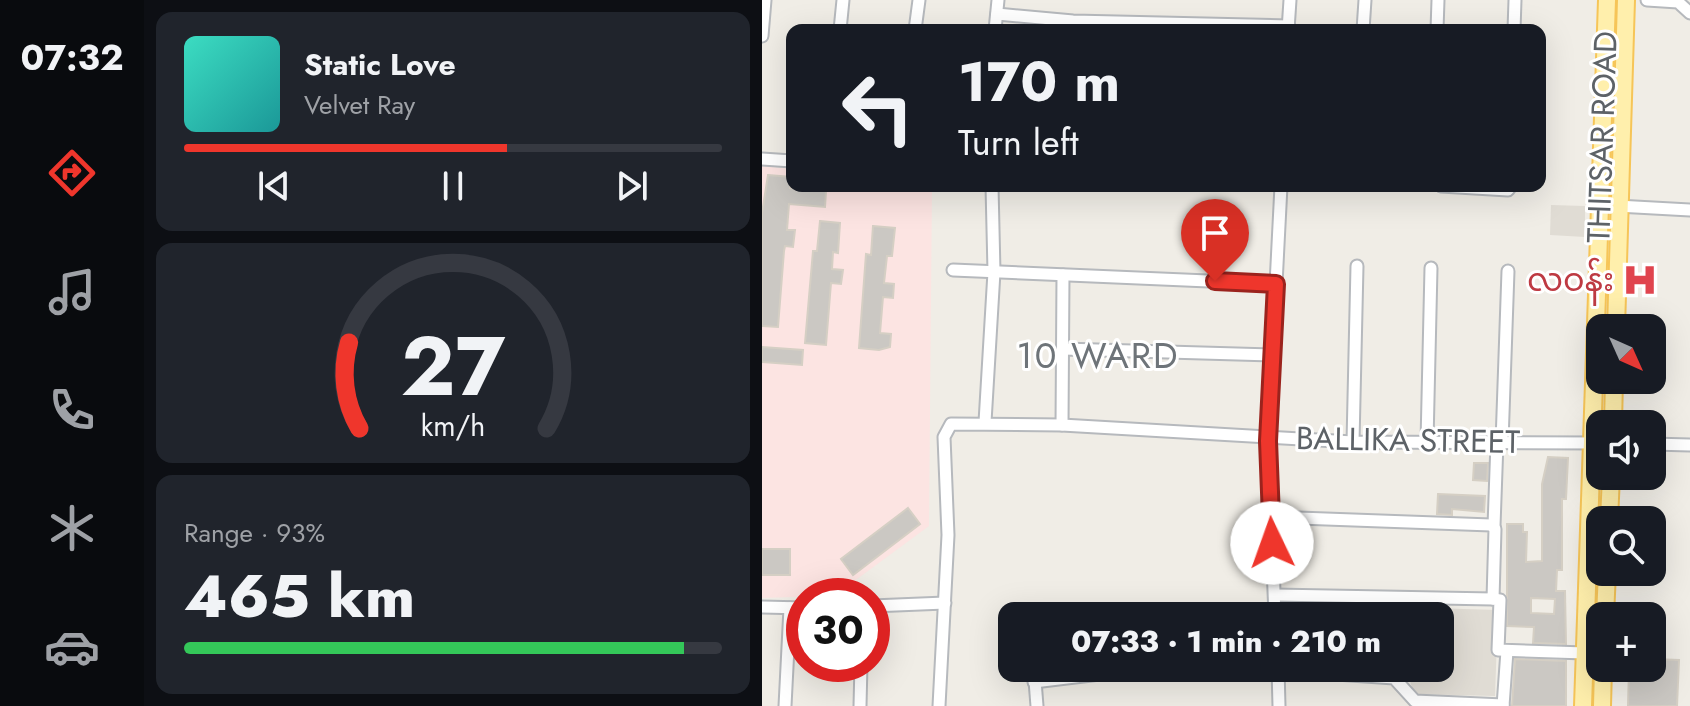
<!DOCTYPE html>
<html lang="en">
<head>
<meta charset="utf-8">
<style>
	:root { --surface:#171b24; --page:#20242c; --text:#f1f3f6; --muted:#9ea1a6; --line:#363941; --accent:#ef362c }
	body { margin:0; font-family:Jost,"Noto Sans Myanmar",sans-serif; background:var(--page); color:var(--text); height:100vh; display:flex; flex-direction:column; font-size:30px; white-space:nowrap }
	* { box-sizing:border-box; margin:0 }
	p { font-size:26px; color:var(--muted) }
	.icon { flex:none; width:44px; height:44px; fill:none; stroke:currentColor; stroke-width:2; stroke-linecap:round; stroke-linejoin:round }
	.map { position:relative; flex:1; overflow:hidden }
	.panel { display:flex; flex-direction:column; gap:12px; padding:12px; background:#0d0f14; width:618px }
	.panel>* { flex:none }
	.hud { position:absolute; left:24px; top:24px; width:760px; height:168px; border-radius:16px; box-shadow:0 8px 32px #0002; background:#171b24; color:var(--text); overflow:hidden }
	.needle { width:52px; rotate:135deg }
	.tools { position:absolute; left:824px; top:314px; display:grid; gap:16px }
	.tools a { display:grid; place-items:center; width:80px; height:80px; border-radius:16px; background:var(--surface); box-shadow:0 8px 32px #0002; font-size:40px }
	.speed { position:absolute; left:24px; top:578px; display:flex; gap:16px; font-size:40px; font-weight:700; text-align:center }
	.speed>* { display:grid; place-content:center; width:104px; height:104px; border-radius:50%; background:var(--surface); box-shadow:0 8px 32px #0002; line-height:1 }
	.speed .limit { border:12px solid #d22; background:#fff; color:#111 }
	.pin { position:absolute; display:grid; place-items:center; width:68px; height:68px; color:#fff; margin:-82px -34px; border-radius:50% 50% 50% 0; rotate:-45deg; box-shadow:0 0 8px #0007 }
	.pin .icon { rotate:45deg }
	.me { position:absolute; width:88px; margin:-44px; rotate:357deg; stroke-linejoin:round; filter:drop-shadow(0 0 6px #0008) }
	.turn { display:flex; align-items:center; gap:28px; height:168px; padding:0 40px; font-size:36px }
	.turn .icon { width:104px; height:104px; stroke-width:2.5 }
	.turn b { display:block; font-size:56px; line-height:68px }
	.big { font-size:60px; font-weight:800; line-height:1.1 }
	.panel .card { flex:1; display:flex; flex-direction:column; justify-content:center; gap:12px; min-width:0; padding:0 28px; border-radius:16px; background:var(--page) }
	.panel .dial { align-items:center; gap:0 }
	.dial svg { height:208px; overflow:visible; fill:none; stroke:var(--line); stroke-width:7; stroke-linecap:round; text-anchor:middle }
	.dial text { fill:var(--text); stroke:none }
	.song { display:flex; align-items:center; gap:24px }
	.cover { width:96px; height:96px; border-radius:12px; background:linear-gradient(135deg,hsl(170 70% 55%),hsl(180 70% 35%)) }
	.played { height:8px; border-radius:4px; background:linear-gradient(90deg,var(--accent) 60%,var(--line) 60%) }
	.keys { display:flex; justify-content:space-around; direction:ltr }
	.charge { height:12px; border-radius:6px; background:linear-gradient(90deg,#34c759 93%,var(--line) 0) }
	.trip { position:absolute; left:236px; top:602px; width:456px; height:80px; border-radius:16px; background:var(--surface); box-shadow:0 8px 32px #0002; font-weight:800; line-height:80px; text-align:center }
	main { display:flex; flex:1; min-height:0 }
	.tab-bar { display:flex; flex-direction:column; width:144px; justify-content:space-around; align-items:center; background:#090b0e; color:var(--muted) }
	.tab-bar .icon { width:56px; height:56px }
	.tab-bar .current { color:var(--accent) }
	.tab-bar b { font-size:36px; color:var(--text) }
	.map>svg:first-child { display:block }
	.education { fill:#e0dcd4 }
	.medical { fill:#fce4e2 }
	.building { fill:#cbc8c3; stroke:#d5cfc4; stroke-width:2; fill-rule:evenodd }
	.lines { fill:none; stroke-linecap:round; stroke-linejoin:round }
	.street-casing { stroke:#b6b9bd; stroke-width:15 }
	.primary-casing { stroke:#f6c558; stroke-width:20 }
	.street { stroke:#fff; stroke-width:11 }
	.primary { stroke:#ffefac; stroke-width:16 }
	.route-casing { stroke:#9b231d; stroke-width:20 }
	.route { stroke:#ef362c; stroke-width:14 }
	.labels { text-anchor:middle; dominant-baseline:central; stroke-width:6; stroke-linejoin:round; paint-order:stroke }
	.street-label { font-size:32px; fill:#5d6267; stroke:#fff }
	.health-label { font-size:32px; fill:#be3a42; stroke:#fff; text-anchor:end }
	.quarter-label { font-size:36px; letter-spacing:2px; fill:#6e7479; stroke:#fff }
</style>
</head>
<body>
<main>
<nav class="tab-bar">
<b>07:32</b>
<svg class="icon current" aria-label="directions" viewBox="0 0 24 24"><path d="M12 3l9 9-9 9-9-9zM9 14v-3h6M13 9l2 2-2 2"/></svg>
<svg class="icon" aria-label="music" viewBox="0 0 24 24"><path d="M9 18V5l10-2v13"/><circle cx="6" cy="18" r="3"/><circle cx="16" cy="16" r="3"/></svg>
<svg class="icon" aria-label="phone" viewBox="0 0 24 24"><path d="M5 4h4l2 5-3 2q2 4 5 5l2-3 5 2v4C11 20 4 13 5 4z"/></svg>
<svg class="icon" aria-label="climate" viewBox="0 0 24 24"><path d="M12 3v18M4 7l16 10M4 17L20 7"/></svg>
<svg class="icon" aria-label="car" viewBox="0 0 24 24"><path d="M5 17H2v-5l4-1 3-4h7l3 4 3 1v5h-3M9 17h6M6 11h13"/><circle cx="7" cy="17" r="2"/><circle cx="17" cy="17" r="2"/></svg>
</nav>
<section class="panel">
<div class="card">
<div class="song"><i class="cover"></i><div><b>Static Love</b><p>Velvet Ray</p></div></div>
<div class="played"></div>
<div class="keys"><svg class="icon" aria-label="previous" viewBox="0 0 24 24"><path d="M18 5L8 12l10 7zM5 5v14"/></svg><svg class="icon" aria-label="pause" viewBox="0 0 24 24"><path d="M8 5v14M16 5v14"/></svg><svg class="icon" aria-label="next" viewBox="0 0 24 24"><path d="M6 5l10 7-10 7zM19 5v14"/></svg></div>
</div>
<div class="card dial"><svg viewBox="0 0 100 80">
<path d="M14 69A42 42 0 1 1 86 69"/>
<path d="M14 69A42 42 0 0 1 10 36" stroke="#ef362c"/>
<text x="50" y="56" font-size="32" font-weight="700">27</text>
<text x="50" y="72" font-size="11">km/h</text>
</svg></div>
<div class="card"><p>Range · 93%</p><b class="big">465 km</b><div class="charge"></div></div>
</section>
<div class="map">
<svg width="928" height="706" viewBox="0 0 928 706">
	<rect width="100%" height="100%" fill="#f0ede6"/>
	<g class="education">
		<polygon points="789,205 823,206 823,237 788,235"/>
		<polygon points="668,608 736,610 733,696 652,694 644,668 678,668 678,616 668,616"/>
	</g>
	<polygon class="medical" points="0,166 30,169 30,186 170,186 167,526 87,585 65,596 0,598"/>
	<g class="building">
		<polygon points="6,175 29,177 28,188 64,191 63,207 27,204 25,230 33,230 31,247 23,246 22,251 16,327 0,326 0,213"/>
		<polygon points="58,221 78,223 76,253 71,252 70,269 81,270 79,284 69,283 64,345 43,343 51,251 55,251"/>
		<polygon points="111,226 133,228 130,256 125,256 122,283 132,284 131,298 121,297 118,333 129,334 128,347 117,350 97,348 104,254 109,255"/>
		<polygon points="0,347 41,350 40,365 0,362"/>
		<path d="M786,457L806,458L804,499H800V570H795L794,591H803L804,644L771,643L772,627L745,626V524H761V532H765L764,562L780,561V484ZM769,598L793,599L792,614L769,613Z"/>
		<polygon points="712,463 726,463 725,481 711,480"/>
		<polygon points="676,494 723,496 722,512 690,509 690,515 675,514"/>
		<polygon points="146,508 158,524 91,575 79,559"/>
		<rect x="0" y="549" width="28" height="26"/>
		<polygon points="753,659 804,661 804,706 750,706"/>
		<polygon points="890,659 917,660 915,706 866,706 867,668 890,668"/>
	</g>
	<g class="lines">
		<g class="street-casing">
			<g id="street">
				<polyline points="885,0 916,2 928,13"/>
				<polyline points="235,14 311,21 527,26"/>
				<polyline points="78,30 81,0"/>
				<polyline points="153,30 157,0"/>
				<polyline points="233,30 236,0"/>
				<polyline points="526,30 528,0"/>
				<polyline points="601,30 603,0"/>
				<polyline points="675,30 676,0"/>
				<polyline points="752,30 753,0"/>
				<polyline points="0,36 3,0"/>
				<polyline points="0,159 30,161"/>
				<polyline points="679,186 746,190 749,186"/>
				<polyline points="837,205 928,210"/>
				<polyline points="191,270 514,284"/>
				<polyline points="301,349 510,355"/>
				<polyline points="223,422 232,272 230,186"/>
				<polyline points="300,425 301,275"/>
				<polyline points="591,442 595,266"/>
				<polyline points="665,442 669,268"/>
				<polyline points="740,442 746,271"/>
				<polyline points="890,444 928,445"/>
				<polyline points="509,517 729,525 733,529 731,599 513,595"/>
				<polyline points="732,526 735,442"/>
				<polyline points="731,599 738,600 736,650 823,653"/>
				<polyline points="110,606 183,603"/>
				<polyline points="0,607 42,608"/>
				<polyline points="513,616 506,441 519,186"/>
				<polyline points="272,668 275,706"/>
				<polyline points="516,668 517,706"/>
				<polyline points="516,670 632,678 653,701 741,705"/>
				<polyline points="272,682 387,668"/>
				<polyline points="23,706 28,608"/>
				<polyline points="98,706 99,664"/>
				<polyline points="177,706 186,535 182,437 189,424 300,425 591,442 838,443"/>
				<polyline points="741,706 745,651"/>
			</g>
		</g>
		<g class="primary-casing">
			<g id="primary">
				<polyline points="854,328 864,0"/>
				<polyline points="851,424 852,380"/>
				<polyline points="847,520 849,476"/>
				<polyline points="843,616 845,572"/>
				<polyline points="821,706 845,0"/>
				<polyline points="840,706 841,668"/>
			</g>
		</g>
		<use href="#street" class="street"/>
		<use href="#primary" class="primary"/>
	</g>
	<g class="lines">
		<g class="route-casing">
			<polyline id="route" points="453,281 514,284 506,441 510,543"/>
		</g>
		<use href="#route" class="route"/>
	</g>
	<defs>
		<g id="hospital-bare" transform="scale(2.76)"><path d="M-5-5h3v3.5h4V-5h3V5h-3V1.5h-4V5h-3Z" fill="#e0444e" stroke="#fff" stroke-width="2.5" paint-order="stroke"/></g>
	</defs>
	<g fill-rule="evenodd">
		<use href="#hospital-bare" x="878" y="280"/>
	</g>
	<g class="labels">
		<g class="street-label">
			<text transform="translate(840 137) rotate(-88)">THITSAR ROAD</text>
			<text transform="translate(646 440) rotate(1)">BALLIKA STREET</text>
		</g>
		<g class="health-label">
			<text x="852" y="280">လဝန်း</text>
		</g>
		<g class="quarter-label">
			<text x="336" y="355">10 WARD</text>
		</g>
	</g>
</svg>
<div class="tools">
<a><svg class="needle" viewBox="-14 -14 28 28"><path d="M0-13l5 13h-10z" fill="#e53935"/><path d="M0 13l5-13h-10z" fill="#9ea1a6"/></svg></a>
<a><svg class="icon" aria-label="sound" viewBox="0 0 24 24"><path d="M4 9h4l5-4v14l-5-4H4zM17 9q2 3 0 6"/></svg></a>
<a><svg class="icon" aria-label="search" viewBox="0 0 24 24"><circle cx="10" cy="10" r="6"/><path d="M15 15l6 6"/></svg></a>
<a>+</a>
</div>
<div class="speed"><div class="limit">30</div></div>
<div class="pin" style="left:453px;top:281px;background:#d93025"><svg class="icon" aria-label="arrive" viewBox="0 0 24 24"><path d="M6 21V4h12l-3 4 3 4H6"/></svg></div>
<svg class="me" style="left:510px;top:543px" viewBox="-20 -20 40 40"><circle r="19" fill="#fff"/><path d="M0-13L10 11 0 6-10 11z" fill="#ef362c"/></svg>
<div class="trip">07:33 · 1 min · 210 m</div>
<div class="hud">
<div class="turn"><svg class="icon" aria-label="left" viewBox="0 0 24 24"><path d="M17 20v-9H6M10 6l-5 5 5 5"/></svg><div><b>170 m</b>Turn left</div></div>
</div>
</div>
</main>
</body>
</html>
